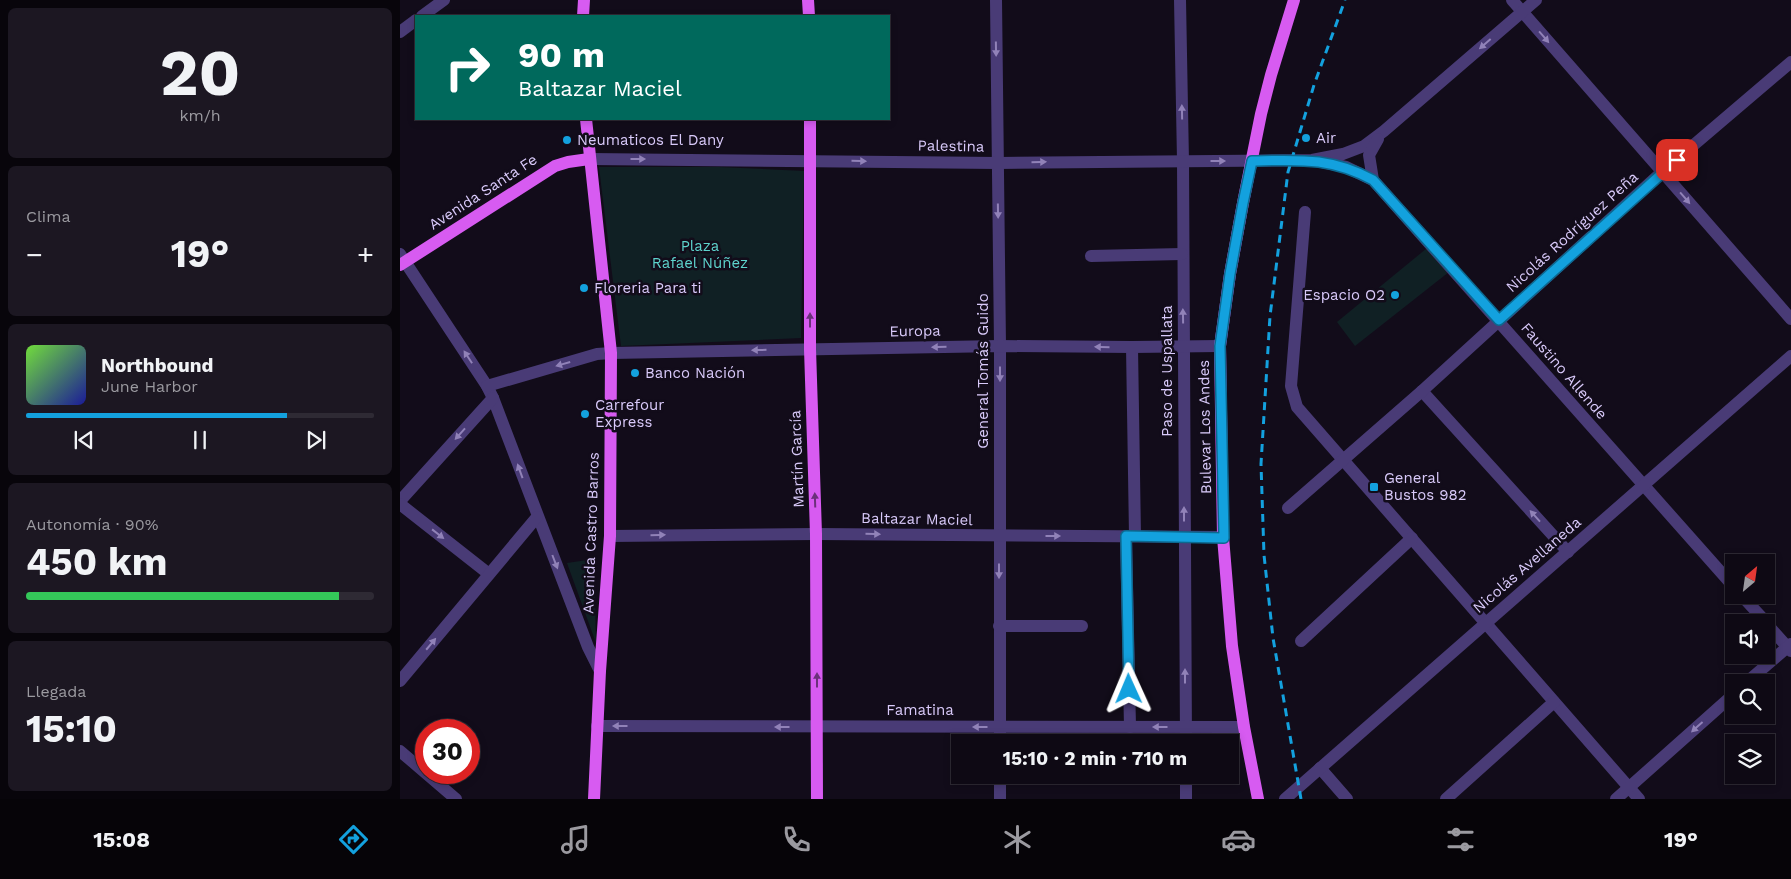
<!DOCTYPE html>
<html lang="es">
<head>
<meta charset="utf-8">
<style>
	:root { --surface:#0e0914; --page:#1c1722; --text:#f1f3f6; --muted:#9b9aa0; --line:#2e2a34; --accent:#13a1de }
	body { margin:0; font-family:"Work Sans",sans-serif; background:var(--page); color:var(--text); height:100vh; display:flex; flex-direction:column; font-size:19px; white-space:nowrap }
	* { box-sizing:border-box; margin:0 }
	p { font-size:16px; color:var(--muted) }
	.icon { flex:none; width:28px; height:28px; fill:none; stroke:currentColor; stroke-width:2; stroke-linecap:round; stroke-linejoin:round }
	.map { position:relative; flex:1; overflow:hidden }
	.details { display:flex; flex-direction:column; gap:8px; padding:8px; background:#08050b; width:400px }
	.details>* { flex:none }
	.banner { position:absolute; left:15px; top:15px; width:475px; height:105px; border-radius:0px; box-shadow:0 2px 8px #0003,0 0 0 1px var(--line); background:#00695c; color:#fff; overflow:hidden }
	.needle { width:32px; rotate:29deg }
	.tools { position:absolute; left:1325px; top:554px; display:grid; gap:10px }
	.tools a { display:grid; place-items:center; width:50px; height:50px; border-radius:0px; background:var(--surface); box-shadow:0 2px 8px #0003,0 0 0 1px var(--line); font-size:25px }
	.speed { position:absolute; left:15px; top:719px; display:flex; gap:10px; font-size:25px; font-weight:700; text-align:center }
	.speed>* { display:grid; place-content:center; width:65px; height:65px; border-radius:50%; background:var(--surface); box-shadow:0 2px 8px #0003,0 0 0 1px var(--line); line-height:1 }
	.speed .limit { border:8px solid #d22; background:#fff; color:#111 }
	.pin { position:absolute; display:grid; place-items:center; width:42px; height:42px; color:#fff; margin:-21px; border-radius:10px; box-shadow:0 2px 8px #0006 }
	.me { position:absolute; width:55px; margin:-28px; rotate:359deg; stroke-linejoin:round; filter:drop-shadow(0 0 4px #0008) }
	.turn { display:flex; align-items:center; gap:18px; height:105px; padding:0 20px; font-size:22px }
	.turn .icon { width:65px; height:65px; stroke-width:2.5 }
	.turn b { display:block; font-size:35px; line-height:42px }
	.big { font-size:38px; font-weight:700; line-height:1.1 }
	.details .widget { flex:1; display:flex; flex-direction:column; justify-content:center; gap:8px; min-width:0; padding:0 18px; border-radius:8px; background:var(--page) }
	.details .dial { align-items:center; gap:0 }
	.dial b { font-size:65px; line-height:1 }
	.song { display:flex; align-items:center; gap:15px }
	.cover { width:60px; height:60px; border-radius:8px; background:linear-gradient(135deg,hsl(100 70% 55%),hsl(240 70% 35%)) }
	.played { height:5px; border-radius:2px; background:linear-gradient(90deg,var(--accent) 75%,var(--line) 75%) }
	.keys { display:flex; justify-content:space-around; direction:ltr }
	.heat { display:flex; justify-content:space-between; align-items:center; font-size:28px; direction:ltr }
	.charge { height:8px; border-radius:4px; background:linear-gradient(90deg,#34c759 90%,var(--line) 0) }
	.trip { position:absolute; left:551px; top:734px; width:288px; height:50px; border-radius:0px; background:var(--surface); box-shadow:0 2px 8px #0003,0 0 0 1px var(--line); font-weight:700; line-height:50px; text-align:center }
	.dock { display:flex; height:80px; justify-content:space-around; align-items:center; background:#060408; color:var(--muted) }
	.dock .icon { width:35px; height:35px }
	.dock .active { color:var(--accent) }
	.dock b { font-size:22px; color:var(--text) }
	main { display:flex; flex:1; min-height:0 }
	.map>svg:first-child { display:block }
	.green { fill:#102024 }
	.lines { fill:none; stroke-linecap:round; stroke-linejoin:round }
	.minor { stroke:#493b76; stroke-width:12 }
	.major { stroke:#d75bf1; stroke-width:12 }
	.rail { stroke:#13a1de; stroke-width:3; stroke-dasharray:8 6; stroke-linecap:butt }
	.oneway { fill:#9182b8 }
	.oneway2 { fill:#6b307b }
	.route-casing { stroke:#0c6990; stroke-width:12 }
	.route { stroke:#13a1de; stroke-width:9 }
	.poi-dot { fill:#13a1de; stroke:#120c1a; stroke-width:2 }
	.labels { text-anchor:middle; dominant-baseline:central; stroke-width:5; stroke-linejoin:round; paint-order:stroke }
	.poi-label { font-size:15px; fill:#d9cafa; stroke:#120c1a; text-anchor:start }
	.street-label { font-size:15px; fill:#d9cafa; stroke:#120c1a }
	.park-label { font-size:15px; fill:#5ed3cd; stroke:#120c1a }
</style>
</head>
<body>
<main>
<section class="details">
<div class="widget dial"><b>20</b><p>km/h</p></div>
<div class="widget"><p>Clima</p>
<div class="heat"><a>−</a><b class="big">19°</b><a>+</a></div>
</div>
<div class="widget">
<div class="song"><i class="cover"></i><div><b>Northbound</b><p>June Harbor</p></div></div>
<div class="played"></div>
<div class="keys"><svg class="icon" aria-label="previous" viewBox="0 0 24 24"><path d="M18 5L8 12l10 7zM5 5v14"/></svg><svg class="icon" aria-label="pause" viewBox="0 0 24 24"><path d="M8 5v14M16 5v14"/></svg><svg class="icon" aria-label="next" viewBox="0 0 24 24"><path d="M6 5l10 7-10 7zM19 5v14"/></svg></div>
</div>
<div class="widget"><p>Autonomía · 90%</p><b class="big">450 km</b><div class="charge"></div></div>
<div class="widget"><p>Llegada</p><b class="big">15:10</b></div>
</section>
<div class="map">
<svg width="1391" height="799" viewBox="0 0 1391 799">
	<rect width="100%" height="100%" fill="#120c1a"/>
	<g class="green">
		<polygon points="199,167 319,167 404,171 401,338 221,346"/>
		<polygon points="1032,244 1054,268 955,346 937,322"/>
		<polygon points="194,559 196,643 167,563"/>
	</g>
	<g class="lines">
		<g class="minor">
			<polyline points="596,0 600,346 600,742"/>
			<polyline points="780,0 783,161 786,742"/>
			<polyline points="1112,0 1391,319"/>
			<polyline points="22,16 44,0"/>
			<polyline points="0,32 16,20"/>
			<polyline points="189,159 598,163 912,160 943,154 964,146 984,131 1136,0"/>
			<polyline points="917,161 946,167 973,180 1334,587"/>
			<polyline points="973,180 969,155 978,139"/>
			<polyline points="905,212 891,386 897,407 1239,799"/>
			<polyline points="0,254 87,386 93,398 188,647 200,671"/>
			<polyline points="691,256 782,254"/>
			<polyline points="732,347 735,536"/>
			<polyline points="87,386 197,354 211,353 600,346 732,347 820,346"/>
			<polyline points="1022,391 1168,552"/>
			<polyline points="0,501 93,398"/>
			<polyline points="0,504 89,574"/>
			<polyline points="888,508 1022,391 1262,172 1391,62"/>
			<polyline points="210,536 416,534 823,537"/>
			<polyline points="726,536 730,727"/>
			<polyline points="1341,595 1366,622"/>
			<polyline points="1366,623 1391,651"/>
			<polyline points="599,626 682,626"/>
			<polyline points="901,641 1012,538"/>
			<polyline points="0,681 137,517"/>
			<polyline points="1347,682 1391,644"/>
			<polyline points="197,726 844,727"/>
			<polyline points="0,751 56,799"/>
			<polyline points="920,768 947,799"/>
			<polyline points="786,775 786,799"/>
			<polyline points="600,799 600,775"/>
			<polyline points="885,799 1391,356"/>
			<polyline points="1046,799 1154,702"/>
			<polyline points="1216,799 1334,694"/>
		</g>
		<g class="major">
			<polyline points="408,0 409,16"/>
			<polyline points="183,16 184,0"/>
			<polyline points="186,119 211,353 210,536 200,671 194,799"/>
			<polyline points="410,119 410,349 416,534 417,799"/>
			<polyline points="0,265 155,166 168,162 189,159"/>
			<polyline points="858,799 844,727 832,646 823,537 820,346 830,274 843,203 861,114 871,75 894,0"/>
		</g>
		<polyline class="rail" points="901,799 873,638 864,555 861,464 870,316 888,172 914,85 945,0"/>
	</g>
	<defs><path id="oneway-solid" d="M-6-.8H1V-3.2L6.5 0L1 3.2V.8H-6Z" transform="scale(1.25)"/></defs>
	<g class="oneway">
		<use href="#oneway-solid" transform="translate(1144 37) rotate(49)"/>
		<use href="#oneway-solid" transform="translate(1085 44) rotate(139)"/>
		<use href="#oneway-solid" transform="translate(596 49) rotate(89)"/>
		<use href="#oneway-solid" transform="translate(782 112) rotate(-91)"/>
		<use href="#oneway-solid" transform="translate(238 159)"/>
		<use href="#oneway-solid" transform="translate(459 161) rotate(1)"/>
		<use href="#oneway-solid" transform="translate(818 161)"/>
		<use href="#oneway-solid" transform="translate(639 162) rotate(-1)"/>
		<use href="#oneway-solid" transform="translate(1285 198) rotate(49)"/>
		<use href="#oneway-solid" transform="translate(598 211) rotate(89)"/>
		<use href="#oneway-solid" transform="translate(783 316) rotate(-91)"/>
		<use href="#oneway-solid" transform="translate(539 347) rotate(179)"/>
		<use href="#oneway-solid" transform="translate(702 347) rotate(-179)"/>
		<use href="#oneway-solid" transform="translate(359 350) rotate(179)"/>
		<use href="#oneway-solid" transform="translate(68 357) rotate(-123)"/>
		<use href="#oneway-solid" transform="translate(163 364) rotate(164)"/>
		<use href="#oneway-solid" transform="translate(600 374) rotate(90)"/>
		<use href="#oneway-solid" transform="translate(60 434) rotate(132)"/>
		<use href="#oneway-solid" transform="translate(120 471) rotate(-110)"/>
		<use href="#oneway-solid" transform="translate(784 514) rotate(-90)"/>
		<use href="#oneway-solid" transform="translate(1135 516) rotate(-132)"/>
		<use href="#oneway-solid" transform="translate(38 534) rotate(38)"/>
		<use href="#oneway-solid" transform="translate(473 534) rotate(1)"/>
		<use href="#oneway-solid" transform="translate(258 535) rotate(-1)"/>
		<use href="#oneway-solid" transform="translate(653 536)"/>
		<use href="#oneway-solid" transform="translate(155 562) rotate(69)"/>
		<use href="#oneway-solid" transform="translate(599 571) rotate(90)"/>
		<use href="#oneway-solid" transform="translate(31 644) rotate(-50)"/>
		<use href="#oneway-solid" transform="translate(785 676) rotate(-90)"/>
		<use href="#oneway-solid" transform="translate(220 726) rotate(-180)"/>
		<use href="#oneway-solid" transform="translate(382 727) rotate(-180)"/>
		<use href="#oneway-solid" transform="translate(580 727) rotate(180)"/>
		<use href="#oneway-solid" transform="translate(760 727) rotate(-180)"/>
		<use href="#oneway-solid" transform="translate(1297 727) rotate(138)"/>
	</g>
	<g class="oneway2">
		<use href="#oneway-solid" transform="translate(410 320) rotate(-90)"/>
		<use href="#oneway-solid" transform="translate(415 500) rotate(-92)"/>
		<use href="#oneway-solid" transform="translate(417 680) rotate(-90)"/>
	</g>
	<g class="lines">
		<g class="route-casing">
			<path id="route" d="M729,689L726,536L824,538L820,346L830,274L843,203L852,161C899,160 930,157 973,180L1099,320L1277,160"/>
		</g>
		<use href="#route" class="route"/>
	</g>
	<g class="poi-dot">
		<circle cx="906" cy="138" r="5"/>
		<circle cx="167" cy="140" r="5"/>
		<circle cx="184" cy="288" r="5"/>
		<circle cx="995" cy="295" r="5"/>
		<circle cx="235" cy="373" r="5"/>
		<circle cx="185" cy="414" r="5"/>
		<rect x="969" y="482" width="10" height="10" rx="2.5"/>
	</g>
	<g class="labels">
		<g class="poi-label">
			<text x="916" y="138">Air</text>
			<text x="177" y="140">Neumaticos El Dany</text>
			<text x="194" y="288">Floreria Para ti</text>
			<text x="985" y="295" text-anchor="end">Espacio O2</text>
			<text x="245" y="373">Banco Nación</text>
			<text x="195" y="405">Carrefour<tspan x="195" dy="17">Express</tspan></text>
			<text x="984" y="478">General<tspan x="984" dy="17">Bustos 982</tspan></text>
		</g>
		<g class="street-label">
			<text transform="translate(551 146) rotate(1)">Palestina</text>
			<text transform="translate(83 192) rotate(-33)">Avenida Santa Fe</text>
			<text transform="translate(1172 232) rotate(-42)">Nicolás Rodríguez Peña</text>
			<text transform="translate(515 331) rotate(-1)">Europa</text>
			<text transform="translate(583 371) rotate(-90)">General Tomás Guido</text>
			<text transform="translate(767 371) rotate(-90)">Paso de Uspallata</text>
			<text transform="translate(1164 371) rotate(49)">Faustino Allende</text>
			<text transform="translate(805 427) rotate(-91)">Bulevar Los Andes</text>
			<text transform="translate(397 459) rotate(-92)">Martín García</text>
			<text transform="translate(517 519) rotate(1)">Baltazar Maciel</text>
			<text transform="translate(191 533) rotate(-88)">Avenida Castro Barros</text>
			<text transform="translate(1127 565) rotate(-41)">Nicolás Avellaneda</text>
			<text x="520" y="710">Famatina</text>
		</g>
		<g class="park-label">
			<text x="300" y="246">Plaza<tspan x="300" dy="17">Rafael Núñez</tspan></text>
		</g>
	</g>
</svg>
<div class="tools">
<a><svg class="needle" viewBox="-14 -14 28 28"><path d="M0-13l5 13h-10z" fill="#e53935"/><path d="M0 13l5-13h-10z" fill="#9b9aa0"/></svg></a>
<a><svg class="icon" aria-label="sound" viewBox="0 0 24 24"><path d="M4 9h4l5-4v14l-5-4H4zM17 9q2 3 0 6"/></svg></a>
<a><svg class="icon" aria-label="search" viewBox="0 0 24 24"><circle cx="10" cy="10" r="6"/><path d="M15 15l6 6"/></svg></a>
<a><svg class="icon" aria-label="layers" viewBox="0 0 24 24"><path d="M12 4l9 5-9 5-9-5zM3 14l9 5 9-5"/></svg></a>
</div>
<div class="speed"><div class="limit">30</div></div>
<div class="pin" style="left:1277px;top:160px;background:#d93025"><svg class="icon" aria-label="arrive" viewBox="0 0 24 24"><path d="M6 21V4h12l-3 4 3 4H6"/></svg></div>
<svg class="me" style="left:729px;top:689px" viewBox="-20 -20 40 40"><path d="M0-17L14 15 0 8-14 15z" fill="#13a1de" stroke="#fff" stroke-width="4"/></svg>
<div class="trip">15:10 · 2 min · 710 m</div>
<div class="banner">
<div class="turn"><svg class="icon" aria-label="right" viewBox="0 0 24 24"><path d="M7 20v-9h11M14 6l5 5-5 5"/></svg><div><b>90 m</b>Baltazar Maciel</div></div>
</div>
</div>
</main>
<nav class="dock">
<b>15:08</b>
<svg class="icon active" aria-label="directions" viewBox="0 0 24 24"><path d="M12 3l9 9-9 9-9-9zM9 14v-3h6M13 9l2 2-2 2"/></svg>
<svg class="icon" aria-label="music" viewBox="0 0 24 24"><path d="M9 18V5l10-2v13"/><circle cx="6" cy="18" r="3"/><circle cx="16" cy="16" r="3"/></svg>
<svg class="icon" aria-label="phone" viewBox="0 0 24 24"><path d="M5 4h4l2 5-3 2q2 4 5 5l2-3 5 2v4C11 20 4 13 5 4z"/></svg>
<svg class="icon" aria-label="climate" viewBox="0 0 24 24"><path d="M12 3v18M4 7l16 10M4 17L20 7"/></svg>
<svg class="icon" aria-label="car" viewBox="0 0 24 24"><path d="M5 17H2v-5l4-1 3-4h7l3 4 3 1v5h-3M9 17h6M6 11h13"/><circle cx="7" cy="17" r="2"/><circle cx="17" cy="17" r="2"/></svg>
<svg class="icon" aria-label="filters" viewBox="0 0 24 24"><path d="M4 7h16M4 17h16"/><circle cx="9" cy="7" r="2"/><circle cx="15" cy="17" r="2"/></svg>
<b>19°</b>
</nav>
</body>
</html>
